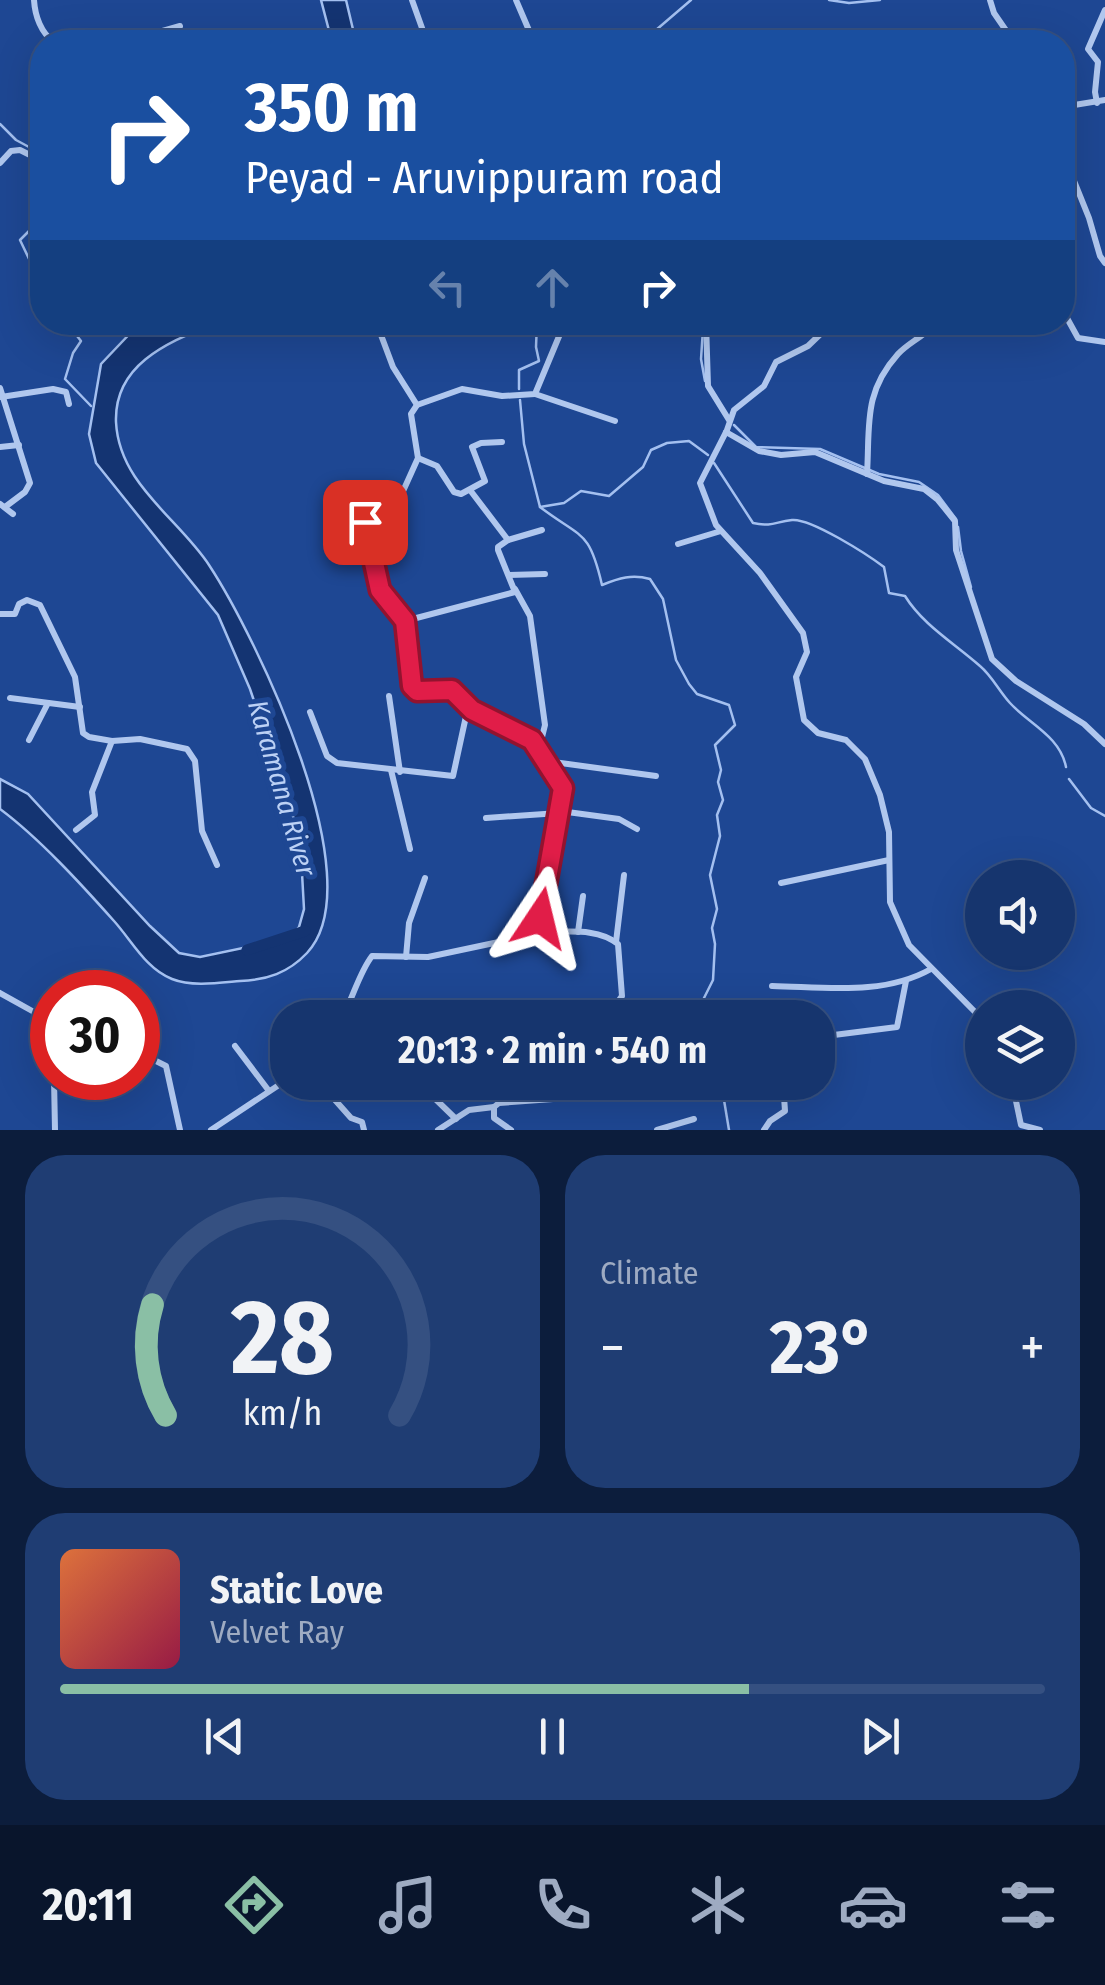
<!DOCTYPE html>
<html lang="en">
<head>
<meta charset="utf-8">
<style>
	:root { --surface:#16356e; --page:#1f3d73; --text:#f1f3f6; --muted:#9eabc2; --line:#355081; --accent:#8abfa5 }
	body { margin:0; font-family:"Fira Sans Condensed",sans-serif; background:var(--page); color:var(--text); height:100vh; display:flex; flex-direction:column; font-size:38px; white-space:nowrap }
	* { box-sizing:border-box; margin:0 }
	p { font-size:32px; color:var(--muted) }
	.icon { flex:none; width:55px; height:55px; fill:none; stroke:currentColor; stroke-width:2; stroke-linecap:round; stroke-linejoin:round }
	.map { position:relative; height:1130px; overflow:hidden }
	.drawer { display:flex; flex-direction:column; gap:25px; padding:25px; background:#0c1d3c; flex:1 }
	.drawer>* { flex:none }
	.hud { position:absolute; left:30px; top:30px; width:1045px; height:305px; border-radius:40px; box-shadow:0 10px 40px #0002,0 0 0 2px var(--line); background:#1a4fa0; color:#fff; overflow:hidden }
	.fabs { position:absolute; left:965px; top:860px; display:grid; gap:20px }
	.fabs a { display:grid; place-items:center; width:110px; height:110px; border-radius:50%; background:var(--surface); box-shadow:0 10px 40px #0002,0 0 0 2px var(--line); font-size:50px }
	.speed { position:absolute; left:30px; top:970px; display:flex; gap:20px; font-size:50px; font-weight:700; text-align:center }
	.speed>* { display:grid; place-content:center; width:130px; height:130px; border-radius:50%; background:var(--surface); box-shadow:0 10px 40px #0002,0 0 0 2px var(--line); line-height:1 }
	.speed .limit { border:15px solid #d22; background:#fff; color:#111 }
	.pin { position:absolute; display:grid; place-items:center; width:85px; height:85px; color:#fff; margin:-42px; border-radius:20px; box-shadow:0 5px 15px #0006 }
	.me { position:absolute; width:110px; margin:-55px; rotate:10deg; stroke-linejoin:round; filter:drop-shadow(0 0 8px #0008) }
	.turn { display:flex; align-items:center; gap:35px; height:210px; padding:0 50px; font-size:45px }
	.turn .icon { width:130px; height:130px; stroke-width:2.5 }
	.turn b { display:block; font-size:70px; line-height:85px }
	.lanes { display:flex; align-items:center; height:95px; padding:0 50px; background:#0003; justify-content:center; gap:50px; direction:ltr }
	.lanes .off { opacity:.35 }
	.big { font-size:75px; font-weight:700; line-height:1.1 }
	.drawer .card { flex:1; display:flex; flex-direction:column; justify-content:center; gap:15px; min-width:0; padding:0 35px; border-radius:40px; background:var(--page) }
	.drawer .dial { align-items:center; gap:0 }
	.dial svg { height:260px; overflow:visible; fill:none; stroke:var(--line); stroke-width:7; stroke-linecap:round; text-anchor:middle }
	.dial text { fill:var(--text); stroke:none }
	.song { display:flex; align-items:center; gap:30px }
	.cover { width:120px; height:120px; border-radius:15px; background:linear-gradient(135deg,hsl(20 70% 55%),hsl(340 70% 35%)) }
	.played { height:10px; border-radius:5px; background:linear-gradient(90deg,var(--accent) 70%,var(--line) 70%) }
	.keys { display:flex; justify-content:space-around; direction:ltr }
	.heat { display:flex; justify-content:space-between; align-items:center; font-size:55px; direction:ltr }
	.drawer .tiles { flex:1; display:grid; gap:25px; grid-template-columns:1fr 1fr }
	.card:last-child { grid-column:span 2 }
	.trip { position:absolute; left:270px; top:1000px; width:565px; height:100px; border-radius:40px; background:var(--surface); box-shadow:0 10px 40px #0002,0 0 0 2px var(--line); font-weight:700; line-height:100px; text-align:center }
	.tab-bar { display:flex; height:160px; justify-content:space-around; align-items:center; background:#09152c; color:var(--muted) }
	.tab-bar .icon { width:70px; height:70px }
	.tab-bar .active { color:var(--accent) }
	.tab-bar b { font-size:45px; color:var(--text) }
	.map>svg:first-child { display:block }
	.water { fill:#143472; stroke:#a4c0f0; stroke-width:2.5 }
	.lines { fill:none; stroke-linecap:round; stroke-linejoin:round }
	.stream { stroke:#a4c0f0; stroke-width:2.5 }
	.river { stroke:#143472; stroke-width:11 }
	.minor { stroke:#b0c7ee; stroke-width:6 }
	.route-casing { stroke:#92132f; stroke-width:25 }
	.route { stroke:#e11d48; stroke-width:18 }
	.labels { text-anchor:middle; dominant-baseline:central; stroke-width:10; stroke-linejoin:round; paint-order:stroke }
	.water-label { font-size:28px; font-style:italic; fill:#bcd1f5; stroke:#1e4793 }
</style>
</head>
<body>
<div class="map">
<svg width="1105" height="1130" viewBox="0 0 1105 1130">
	<rect width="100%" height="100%" fill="#1e4793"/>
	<g class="water">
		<polygon points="321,0 346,0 356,42 332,42"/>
		<path d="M140,323H215C170,342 114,363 116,422C119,484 178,518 209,565C255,635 375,881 307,953C288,973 267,980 240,981C218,983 192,987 172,979C146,969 132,941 114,921C81,884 39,838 0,809V779L28,794L150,926L179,953L200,957L290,938L299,927L304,909L300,837L250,689L218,615L96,463L89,434L101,364Z"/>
	</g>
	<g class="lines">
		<g class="stream">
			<polyline points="829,0 849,3 880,0"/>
			<polyline points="642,42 691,0"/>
			<polyline points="0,124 16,140 42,154"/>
			<polyline points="42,218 20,240 42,286"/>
			<polyline points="66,322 81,341 73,353 65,379 91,406"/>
			<polyline points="703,329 701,359 705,381"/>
			<polyline points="519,389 519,370 539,361 536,347 537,322"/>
			<polyline points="520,400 524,444 540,507 564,503 581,491 609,496 643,467 651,450 667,443 689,441 708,455"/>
			<polyline points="734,425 756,447 820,449 879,474 919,482 938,495 956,519"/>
			<path d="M714,463L753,523C774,527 774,522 792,520C811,518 868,555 884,567L889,593L905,596C923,625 954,643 980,666C992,676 999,691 1010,703C1029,724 1060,736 1066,767"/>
			<path d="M540,507C582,539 589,529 602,585C619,578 632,574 650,579L663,599L676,660L689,684L697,694L729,705L735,725L715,745L721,770L718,782L723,800L717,815L720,836L710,875L717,909L712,928L715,944L713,980L703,1000L704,1018"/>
			<polyline points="958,527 961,551 971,587"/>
			<polyline points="1069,779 1091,808 1105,816"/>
			<polyline points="721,1082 729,1130"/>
		</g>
		<polyline class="river" points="247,950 305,931"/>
		<g class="minor">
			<path d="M34,0C35,16 41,33 54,42"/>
			<polyline points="412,0 427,42"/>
			<polyline points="516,0 534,42"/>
			<polyline points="990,0 994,13 1014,42"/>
			<polyline points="124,42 180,26"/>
			<polyline points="824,42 828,37 840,42"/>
			<polyline points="1097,103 1095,92 1098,62 1088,49 1105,10"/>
			<polyline points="1062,107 1105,100"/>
			<polyline points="1062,151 1089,218 1100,256 1105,263"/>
			<polyline points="0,163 11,151 20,150 42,161"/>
			<polyline points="1062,309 1078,338 1105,342"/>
			<polyline points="706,322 708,386 729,420"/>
			<polyline points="833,322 808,346 776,362 764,386 734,410 727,430 700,483 716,525 760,573 803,633 807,652 796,677 804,720 818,733 846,740 865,759 880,795 889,832 890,902 909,945 982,1019"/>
			<polyline points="378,327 393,367 417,405"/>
			<polyline points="0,388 30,483 25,492 5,507"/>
			<polyline points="535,394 615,421"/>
			<polyline points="1,397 53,389 66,392 69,404"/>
			<polyline points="726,432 759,451 781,455 815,452 884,481 924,489 938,500 955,521 956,550 992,659 1016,681 1084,724 1105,744"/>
			<polyline points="0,447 19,445"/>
			<polyline points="418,458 437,466 454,492 461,494 485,481 472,447 481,443 502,442"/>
			<path d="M867,474C870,425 863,393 898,354C910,341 925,337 934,322"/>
			<polyline points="470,490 508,540 542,530"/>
			<polyline points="0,504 13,514"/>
			<polyline points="678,544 721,531"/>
			<polyline points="509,575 545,574"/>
			<polyline points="515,589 530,616 545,725 539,749"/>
			<polyline points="0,614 15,614 19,604 27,600 40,605 75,677 83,733 89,737 112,741 92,792 95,815 76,830"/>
			<polyline points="405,621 515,592 498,550 498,547 508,540"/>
			<polyline points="389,696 400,772"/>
			<polyline points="10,698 80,707"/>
			<polyline points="310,712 327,756 337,763 453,776 468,707"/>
			<polyline points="29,740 47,705"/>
			<polyline points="112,741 140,739 187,749 195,761 202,831 217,865"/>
			<polyline points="546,761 656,776"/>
			<polyline points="391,770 410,849"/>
			<polyline points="560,811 619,819 637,829"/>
			<polyline points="486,818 559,813"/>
			<polyline points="781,883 889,860"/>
			<polyline points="578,932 583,896"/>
			<polyline points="616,942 624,875"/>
			<polyline points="406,957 409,923 425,878"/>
			<path d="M772,986C825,987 883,996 931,969"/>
			<polyline points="0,993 34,1012 52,1068"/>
			<path d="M342,1018C353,998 359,973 372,956L428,957L546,932"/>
			<path d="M556,1018L560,1012L617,1003L622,996L618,944C598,928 570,932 546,932L540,918L563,788L531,740L472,710L452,690L417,691L412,686L405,621L381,590L364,526L365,522L395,509L418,458L411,414L417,405L462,389L502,396L535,394L565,322"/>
			<polyline points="818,1037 897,1027 906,981"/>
			<polyline points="235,1046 269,1091"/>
			<polyline points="138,1052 166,1066 180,1130"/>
			<polyline points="54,1078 55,1130"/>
			<polyline points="319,1082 351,1118 362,1122 364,1130"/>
			<polyline points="426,1082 424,1088 456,1119"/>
			<polyline points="1012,1082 1021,1125 1040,1130"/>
			<polyline points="562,1092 594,1090 625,1082"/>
			<polyline points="211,1130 288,1079"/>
			<polyline points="438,1130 469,1110 494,1107"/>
			<polyline points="511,1130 494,1118 494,1107 499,1103 553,1099 562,1092 563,1082"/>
			<polyline points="657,1130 694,1119"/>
			<polyline points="764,1130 770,1121 785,1111 783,1082"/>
		</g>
	</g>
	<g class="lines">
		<g class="route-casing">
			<polyline id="route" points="365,522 380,590 405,621 412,686 417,691 452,690 472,710 532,740 563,788 540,918"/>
		</g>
		<use href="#route" class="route"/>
	</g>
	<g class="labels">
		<g class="water-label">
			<text transform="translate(282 788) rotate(74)">Karamana River</text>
		</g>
	</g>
</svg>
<div class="fabs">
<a><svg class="icon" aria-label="sound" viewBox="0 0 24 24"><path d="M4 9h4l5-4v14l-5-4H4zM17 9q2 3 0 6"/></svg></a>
<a><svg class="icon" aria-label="layers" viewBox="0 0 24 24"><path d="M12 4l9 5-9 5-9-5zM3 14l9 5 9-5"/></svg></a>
</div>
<div class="speed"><div class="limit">30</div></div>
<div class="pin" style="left:365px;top:522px;background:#d93025"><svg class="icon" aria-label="arrive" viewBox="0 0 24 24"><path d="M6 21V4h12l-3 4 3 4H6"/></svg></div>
<svg class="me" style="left:540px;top:918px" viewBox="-20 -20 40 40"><path d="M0-17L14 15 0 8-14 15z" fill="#e11d48" stroke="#fff" stroke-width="4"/></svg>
<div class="trip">20:13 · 2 min · 540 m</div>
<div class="hud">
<div class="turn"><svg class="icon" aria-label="right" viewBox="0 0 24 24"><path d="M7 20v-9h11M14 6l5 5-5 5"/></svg><div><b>350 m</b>Peyad - Aruvippuram road</div></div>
<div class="lanes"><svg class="icon off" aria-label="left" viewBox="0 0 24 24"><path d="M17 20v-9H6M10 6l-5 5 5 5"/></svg><svg class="icon off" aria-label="ahead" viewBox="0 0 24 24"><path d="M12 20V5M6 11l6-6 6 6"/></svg><svg class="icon" aria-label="right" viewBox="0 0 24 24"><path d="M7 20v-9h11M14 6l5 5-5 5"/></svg></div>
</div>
</div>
<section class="drawer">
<div class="tiles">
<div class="card dial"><svg viewBox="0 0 100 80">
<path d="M14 69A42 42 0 1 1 86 69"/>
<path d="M14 69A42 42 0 0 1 10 35" stroke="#8abfa5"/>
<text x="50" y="56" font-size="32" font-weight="700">28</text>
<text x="50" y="72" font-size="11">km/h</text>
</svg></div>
<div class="card"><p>Climate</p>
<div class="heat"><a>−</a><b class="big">23°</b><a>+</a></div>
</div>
<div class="card">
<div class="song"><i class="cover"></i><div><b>Static Love</b><p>Velvet Ray</p></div></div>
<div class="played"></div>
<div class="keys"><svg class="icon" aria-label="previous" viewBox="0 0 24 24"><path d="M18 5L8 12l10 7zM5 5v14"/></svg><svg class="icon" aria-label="pause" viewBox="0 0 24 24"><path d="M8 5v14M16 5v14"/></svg><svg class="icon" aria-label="next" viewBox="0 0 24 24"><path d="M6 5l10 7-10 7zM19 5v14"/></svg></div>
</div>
</div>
</section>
<nav class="tab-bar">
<b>20:11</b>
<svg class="icon active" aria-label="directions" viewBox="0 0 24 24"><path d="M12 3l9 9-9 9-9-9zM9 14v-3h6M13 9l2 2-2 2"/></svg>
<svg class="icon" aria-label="music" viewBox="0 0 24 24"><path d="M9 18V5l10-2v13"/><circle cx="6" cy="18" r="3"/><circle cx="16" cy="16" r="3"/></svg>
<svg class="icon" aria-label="phone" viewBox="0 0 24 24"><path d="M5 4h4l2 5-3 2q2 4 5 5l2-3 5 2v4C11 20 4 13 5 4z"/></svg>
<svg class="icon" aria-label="climate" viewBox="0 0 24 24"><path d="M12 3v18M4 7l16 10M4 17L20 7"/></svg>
<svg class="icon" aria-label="car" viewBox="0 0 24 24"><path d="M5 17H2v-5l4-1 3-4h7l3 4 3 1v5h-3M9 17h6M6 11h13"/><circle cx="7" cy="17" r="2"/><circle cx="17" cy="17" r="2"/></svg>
<svg class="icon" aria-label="filters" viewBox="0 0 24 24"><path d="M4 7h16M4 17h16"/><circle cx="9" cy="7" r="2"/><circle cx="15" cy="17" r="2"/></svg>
</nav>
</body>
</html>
